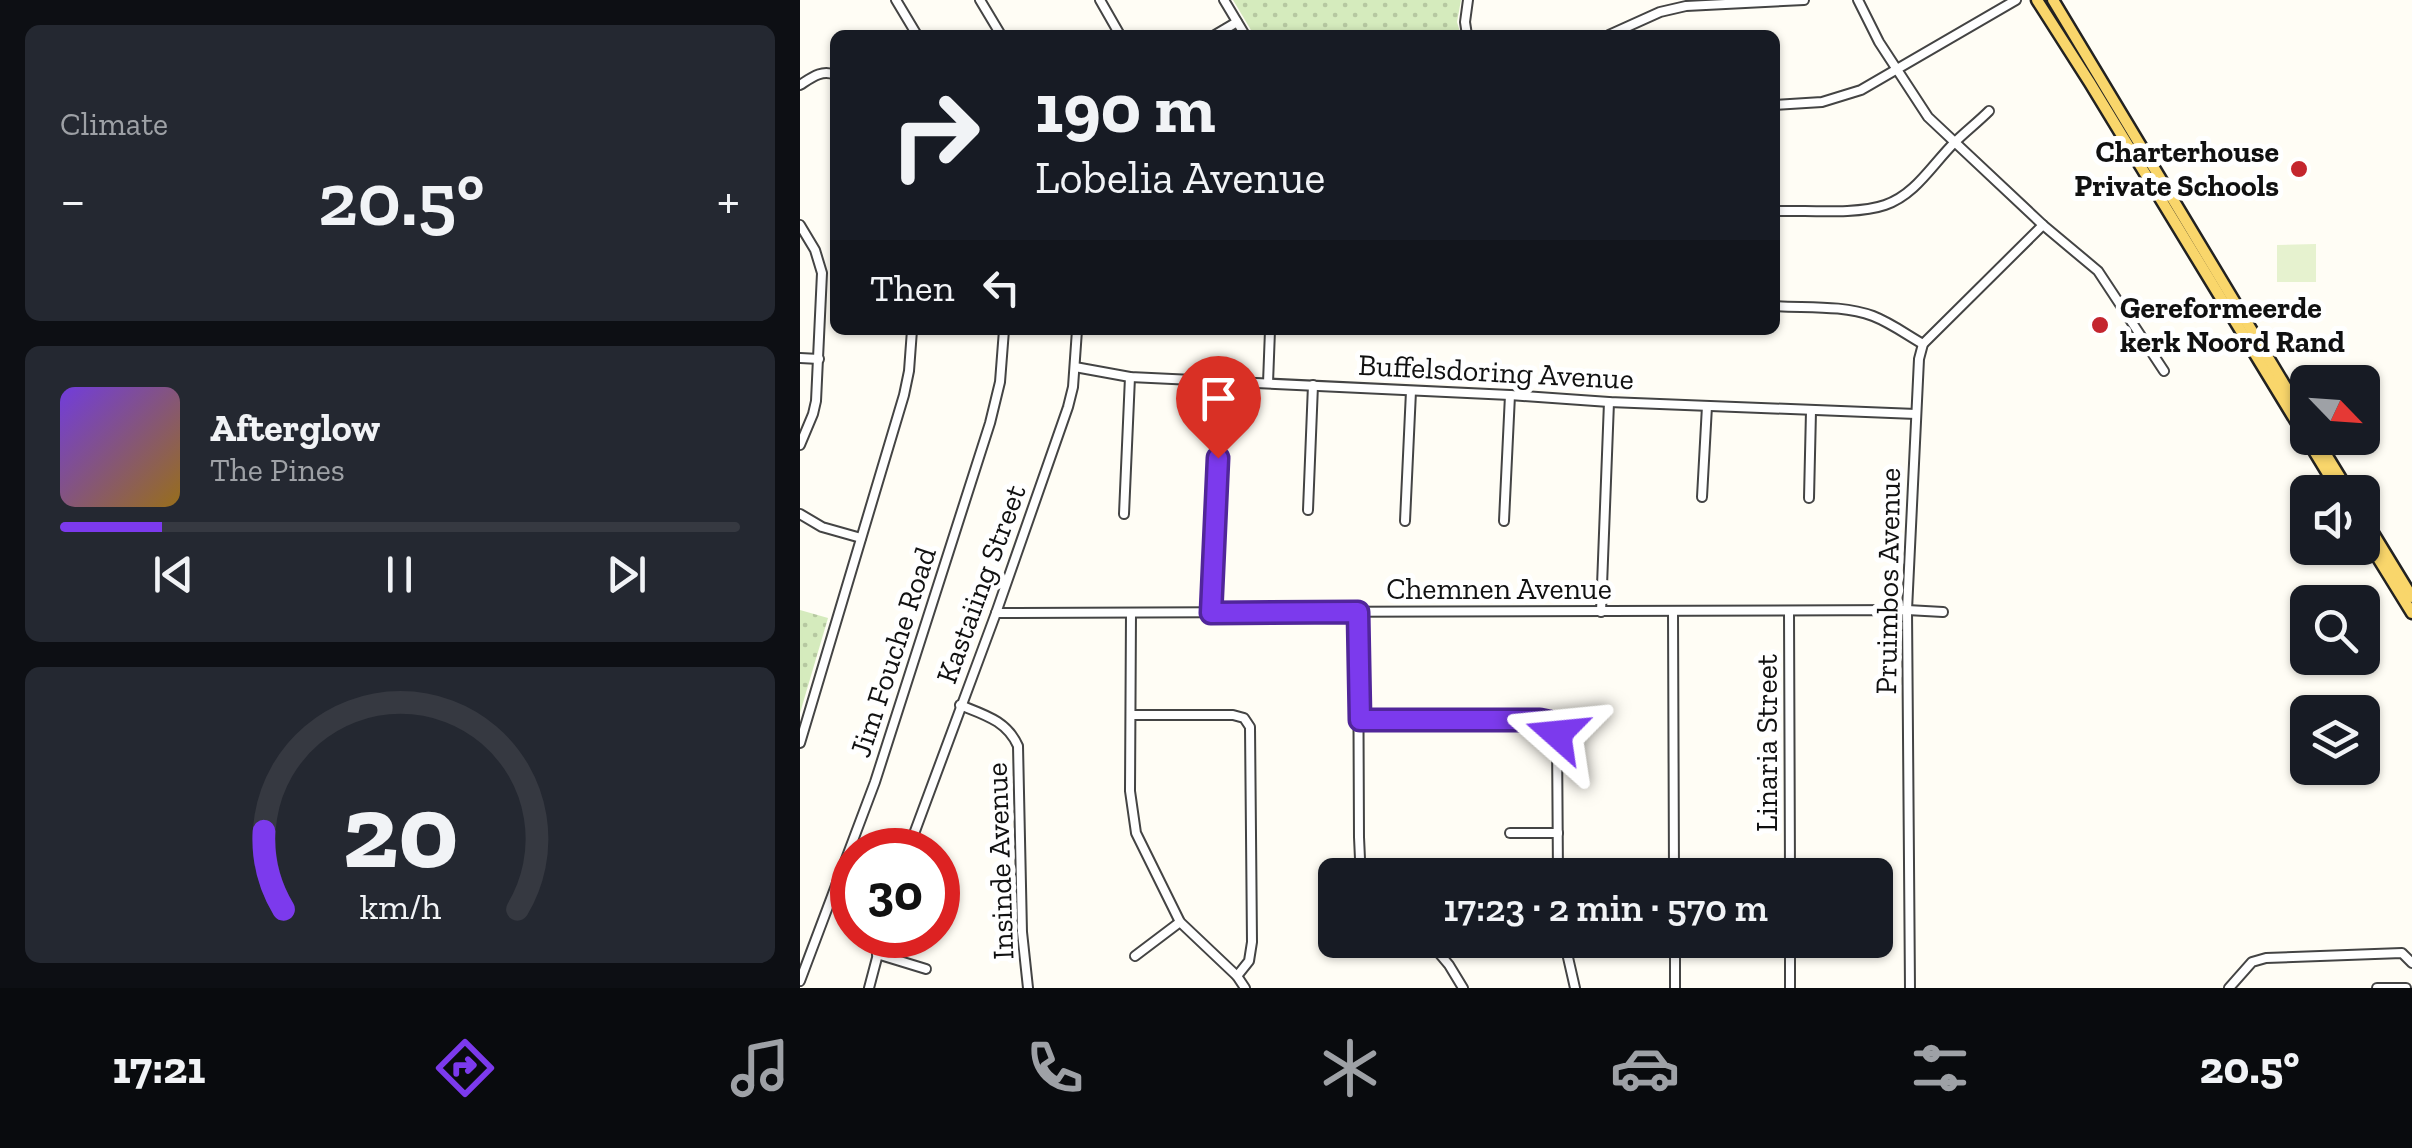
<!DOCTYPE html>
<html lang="en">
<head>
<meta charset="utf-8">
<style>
	:root { --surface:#171b24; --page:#242831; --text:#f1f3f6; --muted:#9ea1a6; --line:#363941; --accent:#7c3aed }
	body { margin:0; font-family:"Zilla Slab",serif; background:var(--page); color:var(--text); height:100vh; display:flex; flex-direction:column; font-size:38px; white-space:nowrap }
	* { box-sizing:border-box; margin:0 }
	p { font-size:32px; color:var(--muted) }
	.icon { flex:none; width:55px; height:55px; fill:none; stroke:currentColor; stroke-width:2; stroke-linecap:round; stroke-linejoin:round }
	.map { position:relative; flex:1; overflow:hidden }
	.drawer { display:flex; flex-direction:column; gap:25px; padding:25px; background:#0d0f14; width:800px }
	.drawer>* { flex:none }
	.guide { position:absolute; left:30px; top:30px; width:950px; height:305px; border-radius:15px; box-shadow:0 2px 8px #0004; background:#171b24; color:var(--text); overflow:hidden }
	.needle { width:65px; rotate:115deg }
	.buttons { position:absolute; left:1490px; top:365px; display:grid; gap:20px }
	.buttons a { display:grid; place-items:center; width:90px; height:90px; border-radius:15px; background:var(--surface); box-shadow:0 2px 8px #0004; font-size:50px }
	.speed { position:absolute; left:30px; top:828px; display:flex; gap:20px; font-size:50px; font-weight:700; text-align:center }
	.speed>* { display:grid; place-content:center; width:130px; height:130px; border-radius:50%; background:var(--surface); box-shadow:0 2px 8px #0004; line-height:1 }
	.speed .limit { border:15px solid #d22; background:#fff; color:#111 }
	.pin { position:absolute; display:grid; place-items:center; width:85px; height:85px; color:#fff; margin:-102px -42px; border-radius:50% 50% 50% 0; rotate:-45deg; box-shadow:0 0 10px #0007 }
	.pin .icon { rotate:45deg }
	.me { position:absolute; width:110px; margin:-55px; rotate:288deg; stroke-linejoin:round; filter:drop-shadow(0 0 8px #0008) }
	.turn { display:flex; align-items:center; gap:35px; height:210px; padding:0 40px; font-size:45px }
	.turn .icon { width:130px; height:130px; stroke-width:2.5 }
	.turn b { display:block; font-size:70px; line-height:85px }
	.then { display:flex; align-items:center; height:95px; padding:0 40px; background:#0003; gap:20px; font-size:38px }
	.big { font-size:75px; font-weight:600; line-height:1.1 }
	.drawer .card { flex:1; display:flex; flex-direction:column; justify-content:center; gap:15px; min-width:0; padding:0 35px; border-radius:15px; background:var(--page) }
	.drawer .dial { align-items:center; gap:0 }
	.dial svg { height:260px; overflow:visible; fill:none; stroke:var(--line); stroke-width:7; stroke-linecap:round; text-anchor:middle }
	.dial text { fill:var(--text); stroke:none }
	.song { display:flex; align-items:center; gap:30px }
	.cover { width:120px; height:120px; border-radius:15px; background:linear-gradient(135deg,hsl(260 70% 55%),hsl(40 70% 35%)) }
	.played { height:10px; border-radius:5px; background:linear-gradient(90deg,var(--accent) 15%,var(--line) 15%) }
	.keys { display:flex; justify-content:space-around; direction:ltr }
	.heat { display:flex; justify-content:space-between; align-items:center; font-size:55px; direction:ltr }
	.trip { position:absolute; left:518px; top:858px; width:575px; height:100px; border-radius:15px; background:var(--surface); box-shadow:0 2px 8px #0004; font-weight:600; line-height:100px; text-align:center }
	.tab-bar { display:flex; height:160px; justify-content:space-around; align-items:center; background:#090b0e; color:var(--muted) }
	.tab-bar .icon { width:70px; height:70px }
	.tab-bar .on { color:var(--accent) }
	.tab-bar b { font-size:45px; color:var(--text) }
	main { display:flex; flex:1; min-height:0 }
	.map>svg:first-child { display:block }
	.park { fill:url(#park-dots) }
	.pitch { fill:#e6f2cf }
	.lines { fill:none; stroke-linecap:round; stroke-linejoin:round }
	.minor-casing { stroke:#444; stroke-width:12 }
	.major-casing { stroke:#222; stroke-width:15 }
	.minor { stroke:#fff; stroke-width:8 }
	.major { stroke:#f9d66b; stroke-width:10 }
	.route-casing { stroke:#51269a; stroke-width:25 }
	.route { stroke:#7c3aed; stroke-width:18 }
	.poi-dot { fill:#c4262e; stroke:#fff; stroke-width:4 }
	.labels { text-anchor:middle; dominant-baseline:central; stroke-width:10; stroke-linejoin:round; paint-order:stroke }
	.poi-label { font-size:30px; font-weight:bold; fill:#111; stroke:#fff; text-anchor:end }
	.street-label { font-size:30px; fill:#111; stroke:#fff }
</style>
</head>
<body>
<main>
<section class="drawer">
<div class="card"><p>Climate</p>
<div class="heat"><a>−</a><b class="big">20.5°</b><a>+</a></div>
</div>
<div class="card">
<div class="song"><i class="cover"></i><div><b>Afterglow</b><p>The Pines</p></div></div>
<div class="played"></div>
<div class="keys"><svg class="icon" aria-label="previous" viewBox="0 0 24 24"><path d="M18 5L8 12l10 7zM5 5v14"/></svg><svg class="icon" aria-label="pause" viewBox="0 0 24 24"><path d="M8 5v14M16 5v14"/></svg><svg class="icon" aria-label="next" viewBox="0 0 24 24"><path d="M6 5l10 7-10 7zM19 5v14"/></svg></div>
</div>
<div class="card dial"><svg viewBox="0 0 100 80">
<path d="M14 69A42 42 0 1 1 86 69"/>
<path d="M14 69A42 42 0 0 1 8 45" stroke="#7c3aed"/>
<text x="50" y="56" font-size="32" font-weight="700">20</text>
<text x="50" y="72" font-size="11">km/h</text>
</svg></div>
</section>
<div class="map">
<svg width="1612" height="988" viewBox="0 0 1612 988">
	<defs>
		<pattern id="park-dots" width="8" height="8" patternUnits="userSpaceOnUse" patternTransform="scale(2.5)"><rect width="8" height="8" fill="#d5ebbd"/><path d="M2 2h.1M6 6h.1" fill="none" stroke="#b6c8a1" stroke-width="1.8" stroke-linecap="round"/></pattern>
	</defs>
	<rect width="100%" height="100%" fill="#fffdf5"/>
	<g class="park">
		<polygon points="433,0 661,0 657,22 661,35 454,35"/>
		<polygon points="0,610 28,618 0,713"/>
	</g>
	<polygon class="pitch" points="1516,244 1516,282 1477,282 1477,245"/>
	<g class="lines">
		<g class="minor-casing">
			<g id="minor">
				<polyline points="96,0 117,35"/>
				<polyline points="180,0 201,35"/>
				<polyline points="300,0 320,35"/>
				<polyline points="424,0 445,35"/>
				<polyline points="1058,0 1079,42 1128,117 1243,225 1298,271 1364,371"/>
				<polyline points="415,35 437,22"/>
				<polyline points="667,35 665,22 668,0"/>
				<polyline points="809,35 860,12 886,6 1004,0"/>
				<path d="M0,85C11,78 22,69 35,75"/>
				<polyline points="975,105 1022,102 1061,90 1216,0"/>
				<path d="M975,211C1006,210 1056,215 1085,205C1115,195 1132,165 1154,143C1165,132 1178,122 1189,111"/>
				<polyline points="0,225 15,250 22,273 16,401 13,414 0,445"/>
				<path d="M975,306C1007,308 1043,305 1073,316C1091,323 1107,335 1123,344"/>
				<polyline points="0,358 19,359"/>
				<polyline points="275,367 330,377 710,395 809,402 1116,414"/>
				<polyline points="468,383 470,330"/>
				<polyline points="902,497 907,406"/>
				<polyline points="1009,498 1011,411"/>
				<polyline points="508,510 513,385"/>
				<polyline points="0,514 22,527 61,538"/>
				<polyline points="324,514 330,377"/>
				<polyline points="605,521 611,391"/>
				<polyline points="704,521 710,395"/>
				<polyline points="989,611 990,875"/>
				<polyline points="558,612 559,837 560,859 564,875"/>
				<polyline points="801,612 809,402"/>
				<polyline points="873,612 874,875"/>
				<polyline points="196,613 1107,610 1143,612"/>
				<polyline points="331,613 330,791 336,833 380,922 437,976 445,988"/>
				<polyline points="411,613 421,381"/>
				<path d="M160,705C185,715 207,721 218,746L222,932L228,988"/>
				<polyline points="331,715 433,715 444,718 450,727 452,942 449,961 437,976"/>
				<polyline points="559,721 740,720 750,722 757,734 758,875"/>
				<polyline points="0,743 104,395 109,371 112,330"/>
				<polyline points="710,833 758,833"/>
				<polyline points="108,850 196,613 268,407 273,387 277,330"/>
				<polyline points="628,940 649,965 663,988"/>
				<polyline points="764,940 775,988"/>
				<polyline points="875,940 875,988"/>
				<polyline points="990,940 990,988"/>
				<polyline points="77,954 126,969"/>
				<polyline points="335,956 380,922"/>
				<polyline points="0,981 75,782 190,423 200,382 204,330"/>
				<polyline points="69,988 83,935"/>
				<polyline points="1110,988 1107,610 1119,359 1123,344 1243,225"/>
				<polyline points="1429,988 1452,962 1466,958 1602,953 1612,963"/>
				<polyline points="1577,988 1606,988"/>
			</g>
		</g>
		<g class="major-casing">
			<g id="major">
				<polyline points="1237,0 1290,83 1539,492"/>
				<polyline points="1253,0 1508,424"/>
				<polyline points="1516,438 1549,492"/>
				<polyline points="1562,515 1612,597"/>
				<polyline points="1562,532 1612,613"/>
			</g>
		</g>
		<use href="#minor" class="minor"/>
		<use href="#major" class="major"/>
	</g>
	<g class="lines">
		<g class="route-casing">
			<polyline id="route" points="418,458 411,613 558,612 560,720 740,720 750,722 757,734"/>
		</g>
		<use href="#route" class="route"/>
	</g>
	<g class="poi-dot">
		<circle cx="1499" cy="169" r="10"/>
		<circle cx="1300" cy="325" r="10"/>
	</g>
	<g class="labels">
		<g class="poi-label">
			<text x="1479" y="152">Charterhouse<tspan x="1479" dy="34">Private Schools</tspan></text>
			<text x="1320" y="308" text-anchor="start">Gereformeerde<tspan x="1320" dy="34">kerk Noord Rand</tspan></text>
		</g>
		<g class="street-label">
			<text transform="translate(696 372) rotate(3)">Buffelsdoring Avenue</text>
			<text transform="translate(1088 581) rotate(-89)">Pruimbos Avenue</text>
			<text transform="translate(181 584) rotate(-70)">Kastaiing Street</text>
			<text x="699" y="589">Chemnen Avenue</text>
			<text transform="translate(93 652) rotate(-72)">Jim Fouche Road</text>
			<text transform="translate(967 743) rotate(-90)">Linaria Street</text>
			<text transform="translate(200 861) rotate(-92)">Insinde Avenue</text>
		</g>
	</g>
</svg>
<div class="buttons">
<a><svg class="needle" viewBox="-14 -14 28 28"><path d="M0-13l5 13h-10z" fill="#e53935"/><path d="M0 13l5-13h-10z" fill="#9ea1a6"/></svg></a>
<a><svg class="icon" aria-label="sound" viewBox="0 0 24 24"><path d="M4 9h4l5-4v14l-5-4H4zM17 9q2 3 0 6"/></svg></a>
<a><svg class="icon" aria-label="search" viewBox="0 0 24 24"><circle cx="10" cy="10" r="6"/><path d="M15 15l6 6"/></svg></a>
<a><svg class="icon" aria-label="layers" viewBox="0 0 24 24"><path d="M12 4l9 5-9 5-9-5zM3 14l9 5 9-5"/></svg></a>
</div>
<div class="speed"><div class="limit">30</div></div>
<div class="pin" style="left:418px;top:458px;background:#d93025"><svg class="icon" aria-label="arrive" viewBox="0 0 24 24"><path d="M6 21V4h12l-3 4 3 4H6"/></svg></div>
<svg class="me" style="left:757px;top:734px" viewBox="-20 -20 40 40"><path d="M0-17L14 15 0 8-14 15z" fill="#7c3aed" stroke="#fff" stroke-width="4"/></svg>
<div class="trip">17:23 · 2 min · 570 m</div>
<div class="guide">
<div class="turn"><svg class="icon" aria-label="right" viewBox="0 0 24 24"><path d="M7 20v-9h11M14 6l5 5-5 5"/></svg><div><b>190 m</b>Lobelia Avenue</div></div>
<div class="then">Then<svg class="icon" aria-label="left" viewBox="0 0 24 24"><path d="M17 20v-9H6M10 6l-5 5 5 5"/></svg></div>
</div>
</div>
</main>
<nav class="tab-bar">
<b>17:21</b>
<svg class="icon on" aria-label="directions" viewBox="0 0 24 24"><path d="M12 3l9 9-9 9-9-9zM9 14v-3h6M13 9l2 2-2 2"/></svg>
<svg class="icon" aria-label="music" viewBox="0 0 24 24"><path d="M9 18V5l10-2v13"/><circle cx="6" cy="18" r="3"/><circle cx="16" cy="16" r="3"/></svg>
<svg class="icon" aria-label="phone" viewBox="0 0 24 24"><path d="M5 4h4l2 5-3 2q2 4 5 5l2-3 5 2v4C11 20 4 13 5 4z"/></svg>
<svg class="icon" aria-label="climate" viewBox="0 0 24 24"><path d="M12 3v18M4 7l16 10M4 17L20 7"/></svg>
<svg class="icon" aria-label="car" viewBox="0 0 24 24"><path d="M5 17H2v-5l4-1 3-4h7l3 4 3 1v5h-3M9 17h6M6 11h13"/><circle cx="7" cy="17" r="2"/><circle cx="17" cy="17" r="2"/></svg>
<svg class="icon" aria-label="filters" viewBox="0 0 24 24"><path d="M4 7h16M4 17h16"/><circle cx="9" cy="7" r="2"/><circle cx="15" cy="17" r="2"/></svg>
<b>20.5°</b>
</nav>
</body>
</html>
